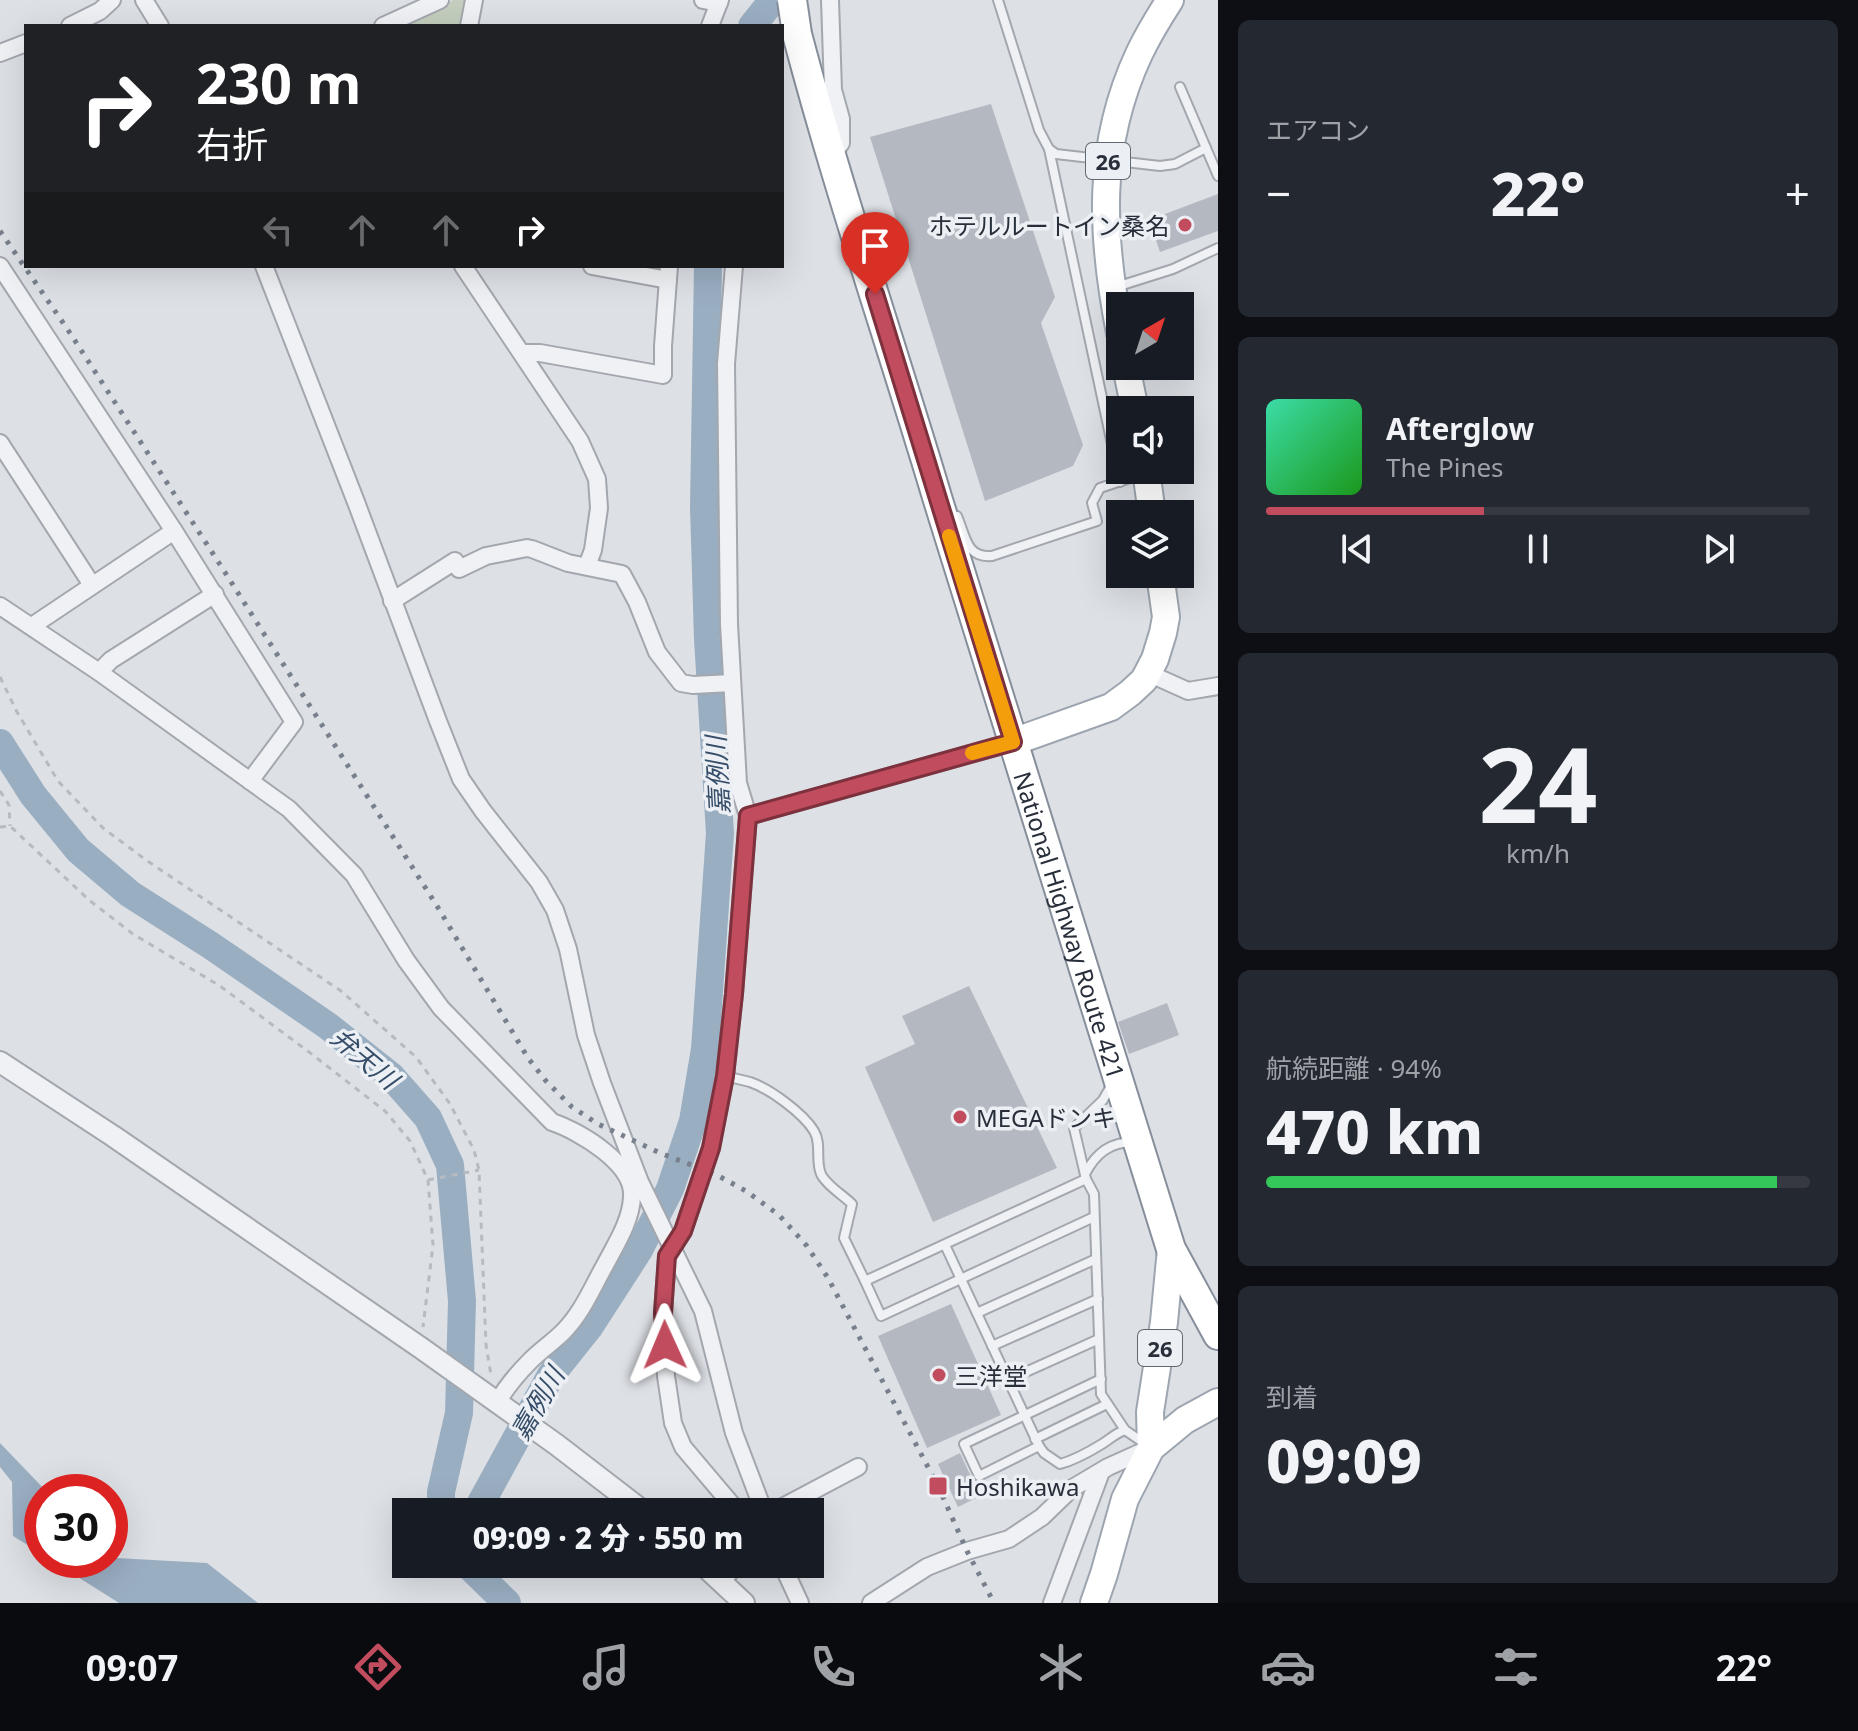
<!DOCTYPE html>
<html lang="ja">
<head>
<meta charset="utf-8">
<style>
	:root { --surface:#171b24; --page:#242831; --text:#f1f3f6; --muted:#9ea1a6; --line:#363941; --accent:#c04c5e }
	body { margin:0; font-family:"Noto Sans","Noto Sans JP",sans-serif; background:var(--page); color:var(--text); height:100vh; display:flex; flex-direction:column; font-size:30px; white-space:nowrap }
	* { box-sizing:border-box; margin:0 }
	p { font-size:26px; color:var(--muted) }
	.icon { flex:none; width:44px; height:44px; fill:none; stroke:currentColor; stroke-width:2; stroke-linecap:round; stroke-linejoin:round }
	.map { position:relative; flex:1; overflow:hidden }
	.drawer { display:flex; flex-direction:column; gap:20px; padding:20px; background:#0d0f14; width:640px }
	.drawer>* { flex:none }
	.top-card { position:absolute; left:24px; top:24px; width:760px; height:244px; border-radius:0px; box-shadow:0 8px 32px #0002; background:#202124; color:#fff; overflow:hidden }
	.needle { width:52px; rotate:39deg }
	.tools { position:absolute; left:1106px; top:292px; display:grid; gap:16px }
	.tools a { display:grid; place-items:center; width:88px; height:88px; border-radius:0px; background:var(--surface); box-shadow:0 8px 32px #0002; font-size:40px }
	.speed { position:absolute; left:24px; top:1474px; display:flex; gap:16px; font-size:40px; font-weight:700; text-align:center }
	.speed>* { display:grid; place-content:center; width:104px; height:104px; border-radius:50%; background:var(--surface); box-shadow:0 8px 32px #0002; line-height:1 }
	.speed .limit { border:12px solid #d22; background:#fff; color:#111 }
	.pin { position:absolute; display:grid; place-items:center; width:68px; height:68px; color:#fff; margin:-82px -34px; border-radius:50% 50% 50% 0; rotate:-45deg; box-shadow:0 0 8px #0007 }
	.pin .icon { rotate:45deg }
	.me { position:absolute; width:88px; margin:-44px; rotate:359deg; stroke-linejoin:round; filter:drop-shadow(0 0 6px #0008) }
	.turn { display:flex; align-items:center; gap:28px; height:168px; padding:0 40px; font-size:36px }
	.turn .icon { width:104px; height:104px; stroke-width:2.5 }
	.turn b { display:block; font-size:56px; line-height:68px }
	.lanes { display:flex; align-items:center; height:76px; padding:0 40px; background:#0003; justify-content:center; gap:40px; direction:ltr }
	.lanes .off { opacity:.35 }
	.big { font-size:60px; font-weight:800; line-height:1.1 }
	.drawer .tile { flex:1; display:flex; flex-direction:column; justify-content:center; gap:12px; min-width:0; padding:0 28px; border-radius:12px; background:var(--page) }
	.drawer .dial { align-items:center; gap:0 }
	.dial b { font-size:104px; line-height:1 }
	.song { display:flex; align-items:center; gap:24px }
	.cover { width:96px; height:96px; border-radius:12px; background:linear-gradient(135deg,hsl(160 70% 55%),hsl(120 70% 35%)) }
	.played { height:8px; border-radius:4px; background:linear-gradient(90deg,var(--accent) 40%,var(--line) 40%) }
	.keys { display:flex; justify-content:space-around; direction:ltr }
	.heat { display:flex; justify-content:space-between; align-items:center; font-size:44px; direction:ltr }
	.charge { height:12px; border-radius:6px; background:linear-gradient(90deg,#34c759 94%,var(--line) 0) }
	.trip { position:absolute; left:392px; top:1498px; width:432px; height:80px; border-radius:0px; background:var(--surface); box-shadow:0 8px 32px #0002; font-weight:800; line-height:80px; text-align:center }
	.menu { display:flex; height:128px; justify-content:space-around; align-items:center; background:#090b0e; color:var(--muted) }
	.menu .icon { width:56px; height:56px }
	.menu .selected { color:var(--accent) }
	.menu b { font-size:36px; color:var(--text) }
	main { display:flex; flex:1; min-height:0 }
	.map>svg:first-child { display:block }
	.green { fill:#c3cebe }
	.water { fill:#9aaec2 }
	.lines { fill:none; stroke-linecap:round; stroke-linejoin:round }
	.river { stroke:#9aaec2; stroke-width:28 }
	.building { fill:#b4b9c1 }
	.service-casing { stroke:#a3a7ae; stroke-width:12 }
	.minor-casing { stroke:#a3a7ae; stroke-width:20 }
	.tertiary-casing { stroke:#a3a7ae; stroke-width:24 }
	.primary-casing { stroke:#9da5b0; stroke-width:30 }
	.trunk-casing { stroke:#858e9a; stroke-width:32 }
	.path { stroke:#b7bbc0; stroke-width:3; stroke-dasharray:6 6; stroke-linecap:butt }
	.service { stroke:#eff1f4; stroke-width:8 }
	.minor { stroke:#eff1f4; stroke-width:16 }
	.tertiary { stroke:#eff1f4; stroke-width:20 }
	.primary { stroke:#fff; stroke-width:26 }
	.trunk { stroke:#fff; stroke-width:28 }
	.rail { stroke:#78808d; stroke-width:5; stroke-dasharray:4 8; stroke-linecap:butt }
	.trunk-bridge-casing { stroke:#858e9a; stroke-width:32; stroke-linecap:butt }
	.trunk-bridge { stroke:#fff; stroke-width:28 }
	.route-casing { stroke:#7d313d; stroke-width:20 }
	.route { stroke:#c04c5e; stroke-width:14 }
	.slow { stroke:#f59e0b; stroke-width:14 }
	.poi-dot { fill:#c04c5e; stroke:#eceff3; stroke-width:3 }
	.labels { text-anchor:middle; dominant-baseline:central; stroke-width:7; stroke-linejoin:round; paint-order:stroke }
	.shield { fill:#eceff3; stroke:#636972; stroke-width:2 }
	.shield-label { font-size:22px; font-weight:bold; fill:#282f3a }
	.poi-label { font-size:24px; fill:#282f3a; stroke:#eceff3; text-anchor:start }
	.street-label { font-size:24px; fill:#282f3a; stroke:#eceff3 }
	.water-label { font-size:26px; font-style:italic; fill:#364e6a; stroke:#eceff3 }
</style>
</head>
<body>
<main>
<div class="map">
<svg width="1218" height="1603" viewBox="0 0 1218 1603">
	<rect width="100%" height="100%" fill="#dde0e5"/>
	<polygon class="green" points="453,0 469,0 464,26 403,26 439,11"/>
	<g class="water">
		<polygon points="0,1443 47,1492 42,1492 42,1554 13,1536 12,1482 0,1467"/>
		<polygon points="110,1556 117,1558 207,1563 258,1603 119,1603 51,1560 110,1560"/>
	</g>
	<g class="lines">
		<g class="river">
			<polyline points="752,26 773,0"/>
			<polyline points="0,743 33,795 78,850 130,894 210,945 328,1026 391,1076 428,1118 450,1165 462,1301 459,1413 441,1492 441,1512"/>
			<polyline points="476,1512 551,1375 590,1326 639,1250 670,1189 693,1121 705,1049 720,833 708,639 704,507 708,266"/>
			<polyline points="467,1564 507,1603"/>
		</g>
	</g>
	<g class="building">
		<polygon points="991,104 1055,297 1041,323 1083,445 1073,466 985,501 870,137"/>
		<polygon points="1218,194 1218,231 1160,252 1149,220"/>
		<polygon points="969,986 1057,1168 933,1222 865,1067 915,1044 902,1016"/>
		<polygon points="1167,1003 1179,1035 1129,1054 1118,1022"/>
		<polygon points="951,1304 1001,1415 927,1448 878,1336"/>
		<polygon points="960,1453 980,1496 958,1507 938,1464"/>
	</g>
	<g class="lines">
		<g class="service-casing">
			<g id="service">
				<polyline points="998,0 1039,130 1049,149 1056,154 1160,166 1175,164 1206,148"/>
				<polyline points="1180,87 1218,176"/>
				<polyline points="1049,149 1120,482"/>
				<polyline points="1116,287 1173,269 1218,248"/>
				<path d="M957,516C966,537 966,558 992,556L1097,521L1092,503L1100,488L1142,474"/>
				<path d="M725,1076C733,1078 742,1080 750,1082C770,1089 803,1113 814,1131C822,1144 815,1160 821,1174C826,1185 843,1195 852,1204L844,1238L865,1281L1086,1179"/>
				<polyline points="1112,1084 1103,1100 1074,1128 1086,1179 1094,1194 1101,1394 1125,1430 1144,1443"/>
				<path d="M1085,1174C1096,1153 1110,1142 1134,1142"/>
				<path d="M945,1245L1039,1446L1044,1453L1060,1464C1075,1460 1089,1452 1102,1444C1110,1439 1116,1433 1125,1430"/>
				<polyline points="865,1281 881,1316 1094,1217"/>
				<polyline points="977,1313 1096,1259"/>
				<polyline points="992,1346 1098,1299"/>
				<polyline points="1008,1380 1099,1339"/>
				<polyline points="1035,1439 1107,1404"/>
				<polyline points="1039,1446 979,1476 964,1444 1101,1379"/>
			</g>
		</g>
		<g class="minor-casing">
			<g id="minor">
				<polyline points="144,0 160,26"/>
				<polyline points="703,0 719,3"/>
				<polyline points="830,0 833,90 841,119 841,143 830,157"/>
				<polyline points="70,26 100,11 112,0"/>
				<polyline points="383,26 440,0"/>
				<polyline points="469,26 474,0"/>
				<polyline points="710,26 720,0"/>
				<polyline points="0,53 26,43"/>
				<polyline points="0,266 174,531 294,722 250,781"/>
				<polyline points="264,266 356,502 438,721 461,779 483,811 539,882 555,910 568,949 586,1035 602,1083 640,1182 703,1311 734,1433 764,1512"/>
				<polyline points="463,266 580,441 597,479 599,508 593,550 587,566"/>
				<polyline points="592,266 668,280"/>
				<polyline points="734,266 726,364 729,624 738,783 748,816 734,994 725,1076 711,1148 683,1231 667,1256 663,1313 666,1376 673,1423 683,1447 738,1512"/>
				<polyline points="522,353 540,353 663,375 663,346 669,266"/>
				<polyline points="0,443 92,585"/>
				<polyline points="392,601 455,561 459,569 486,556 527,548 532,549 568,563 622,574 637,602 657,652 681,683 693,685 732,683"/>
				<path d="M0,606L99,672L289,809L354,875L406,960L441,1008L552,1122C579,1131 635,1164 632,1197C631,1221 616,1244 605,1265C592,1288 582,1313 563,1332C553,1342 541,1350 531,1360C518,1373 506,1387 497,1403"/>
				<polyline points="32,626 174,531"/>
				<polyline points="99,672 111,660 215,594"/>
				<polyline points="1148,673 1188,691 1218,686"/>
				<polyline points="748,816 1013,742"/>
				<polyline points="773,1512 858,1467"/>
				<polyline points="782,1564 800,1603"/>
				<polyline points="721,1582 737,1564"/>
				<polyline points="871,1603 927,1567 967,1551 1009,1539 1042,1517 1071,1489 1108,1467 1150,1448"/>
				<polyline points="1052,1603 1101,1472"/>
			</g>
		</g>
		<g class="tertiary-casing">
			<g id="tertiary">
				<polyline points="0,1062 113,1136 421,1348 557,1445 644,1512"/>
				<polyline points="702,1564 744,1603"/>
			</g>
		</g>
		<g class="primary-casing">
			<g id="primary">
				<path d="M1120,333C1101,236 1096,146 1139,54C1148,35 1159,17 1170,0"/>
				<polyline points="1126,366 1135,410"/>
				<polyline points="1146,470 1152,514"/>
				<polyline points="1013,742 1111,707 1130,693 1144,680 1155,659 1163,633 1166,617 1160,574"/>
				<polyline points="1151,1448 1150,1412 1164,1322 1171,1249"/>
				<polyline points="1094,1603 1104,1574 1125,1499 1151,1448 1185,1420 1218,1402"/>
			</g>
		</g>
		<g class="trunk-casing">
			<g id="trunk">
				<path id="s1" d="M797,34C838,190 891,343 937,497L1171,1249L1218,1335"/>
			</g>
		</g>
		<g class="path">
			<polyline points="0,677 17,712 58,781 103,828 146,860 341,991 416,1057 450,1104 474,1150 479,1170 486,1345 491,1375"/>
			<polyline points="0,791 9,805 10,826"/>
			<polyline points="0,827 10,826 89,900 133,934 220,986 309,1052 385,1111 410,1141 428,1180 433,1245 423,1327"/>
			<polyline points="428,1180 479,1170"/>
		</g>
		<use href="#service" class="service"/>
		<use href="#minor" class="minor"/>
		<use href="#tertiary" class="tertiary"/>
		<use href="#primary" class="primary"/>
		<use href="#trunk" class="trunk"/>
		<polyline class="rail" points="0,231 68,330 219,563 437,906 528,1058 546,1081 572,1107 598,1124 660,1153 715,1174 746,1191 779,1215 807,1246 828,1278 938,1486 967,1551 994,1603"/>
		<g class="trunk-bridge-casing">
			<polyline id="trunk-bridge" points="792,0 797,34"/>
		</g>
		<use href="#trunk-bridge" class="trunk-bridge"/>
	</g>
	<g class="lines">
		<g class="route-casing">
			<polyline id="route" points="665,1345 663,1313 667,1256 683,1231 711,1148 725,1076 734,994 748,816 1013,742 875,294"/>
		</g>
		<use href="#route" class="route"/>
		<polyline class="slow" points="949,536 1013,742 972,753"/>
	</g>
	<g class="poi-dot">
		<circle cx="1185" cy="225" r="8"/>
		<circle cx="960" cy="1117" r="8"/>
		<circle cx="939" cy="1375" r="8"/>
		<rect x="928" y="1476" width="20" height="20" rx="4"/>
	</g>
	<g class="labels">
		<g class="shield">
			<rect x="1086" y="143" width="44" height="36" rx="6"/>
			<rect x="1138" y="1330" width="44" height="36" rx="6"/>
		</g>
		<g class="shield-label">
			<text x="1108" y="161">26</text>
			<text x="1160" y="1348">26</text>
		</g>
		<g class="poi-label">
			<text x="1169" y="225" text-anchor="end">ホテルルートイン桑名</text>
			<text x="976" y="1117">MEGAドンキ</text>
			<text x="955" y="1375">三洋堂</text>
			<text x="956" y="1486">Hoshikawa</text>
		</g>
		<g class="street-label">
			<text stroke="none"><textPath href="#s1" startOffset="932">National Highway Route 421</textPath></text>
		</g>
		<g class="water-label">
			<text transform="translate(717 775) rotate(-93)">嘉例川</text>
			<text transform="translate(365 1058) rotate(40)">弁天川</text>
			<text transform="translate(537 1403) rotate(-60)">嘉例川</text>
		</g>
	</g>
</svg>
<div class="tools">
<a><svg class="needle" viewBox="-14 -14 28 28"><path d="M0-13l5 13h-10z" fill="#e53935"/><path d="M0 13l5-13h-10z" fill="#9ea1a6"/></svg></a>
<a><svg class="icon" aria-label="sound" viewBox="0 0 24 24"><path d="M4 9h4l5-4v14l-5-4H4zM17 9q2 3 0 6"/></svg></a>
<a><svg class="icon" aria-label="layers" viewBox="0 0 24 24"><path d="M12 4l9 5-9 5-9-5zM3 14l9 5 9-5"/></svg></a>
</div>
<div class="speed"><div class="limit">30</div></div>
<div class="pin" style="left:875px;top:294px;background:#d93025"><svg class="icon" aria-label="arrive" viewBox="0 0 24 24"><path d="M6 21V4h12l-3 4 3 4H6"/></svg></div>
<svg class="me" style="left:665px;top:1345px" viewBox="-20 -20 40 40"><path d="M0-17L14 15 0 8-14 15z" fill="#c04c5e" stroke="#fff" stroke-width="4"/></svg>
<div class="trip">09:09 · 2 分 · 550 m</div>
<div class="top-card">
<div class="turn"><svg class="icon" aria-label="right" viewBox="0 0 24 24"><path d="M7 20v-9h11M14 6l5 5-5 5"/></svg><div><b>230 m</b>右折</div></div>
<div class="lanes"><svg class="icon off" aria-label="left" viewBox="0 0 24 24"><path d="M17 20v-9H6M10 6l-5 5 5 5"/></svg><svg class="icon off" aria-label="ahead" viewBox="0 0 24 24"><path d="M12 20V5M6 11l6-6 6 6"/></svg><svg class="icon off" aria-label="ahead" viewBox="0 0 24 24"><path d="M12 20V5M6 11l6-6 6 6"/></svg><svg class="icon" aria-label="right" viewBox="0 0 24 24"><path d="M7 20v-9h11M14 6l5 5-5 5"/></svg></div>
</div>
</div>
<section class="drawer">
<div class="tile"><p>エアコン</p>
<div class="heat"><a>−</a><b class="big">22°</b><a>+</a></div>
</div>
<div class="tile">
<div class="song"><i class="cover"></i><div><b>Afterglow</b><p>The Pines</p></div></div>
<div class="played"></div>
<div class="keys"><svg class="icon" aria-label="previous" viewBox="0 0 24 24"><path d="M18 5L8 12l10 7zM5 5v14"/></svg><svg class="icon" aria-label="pause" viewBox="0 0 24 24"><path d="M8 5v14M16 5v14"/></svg><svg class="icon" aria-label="next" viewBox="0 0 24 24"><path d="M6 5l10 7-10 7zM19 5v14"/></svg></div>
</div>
<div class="tile dial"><b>24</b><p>km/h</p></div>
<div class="tile"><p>航続距離 · 94%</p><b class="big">470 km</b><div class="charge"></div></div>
<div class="tile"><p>到着</p><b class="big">09:09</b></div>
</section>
</main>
<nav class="menu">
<b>09:07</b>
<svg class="icon selected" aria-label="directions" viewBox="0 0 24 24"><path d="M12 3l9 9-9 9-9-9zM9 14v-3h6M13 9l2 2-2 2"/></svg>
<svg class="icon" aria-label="music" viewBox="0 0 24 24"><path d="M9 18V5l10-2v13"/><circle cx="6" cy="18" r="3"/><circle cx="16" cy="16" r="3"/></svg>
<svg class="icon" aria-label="phone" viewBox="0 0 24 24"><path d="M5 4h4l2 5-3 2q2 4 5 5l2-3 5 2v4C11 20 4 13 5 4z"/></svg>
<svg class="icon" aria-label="climate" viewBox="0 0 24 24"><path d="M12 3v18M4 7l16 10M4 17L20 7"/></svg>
<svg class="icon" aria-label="car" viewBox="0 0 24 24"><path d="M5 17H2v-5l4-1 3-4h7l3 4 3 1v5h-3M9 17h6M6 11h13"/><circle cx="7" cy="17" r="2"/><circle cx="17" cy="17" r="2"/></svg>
<svg class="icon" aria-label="filters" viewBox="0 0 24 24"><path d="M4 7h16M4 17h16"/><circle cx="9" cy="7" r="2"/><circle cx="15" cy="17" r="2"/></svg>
<b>22°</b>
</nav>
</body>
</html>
